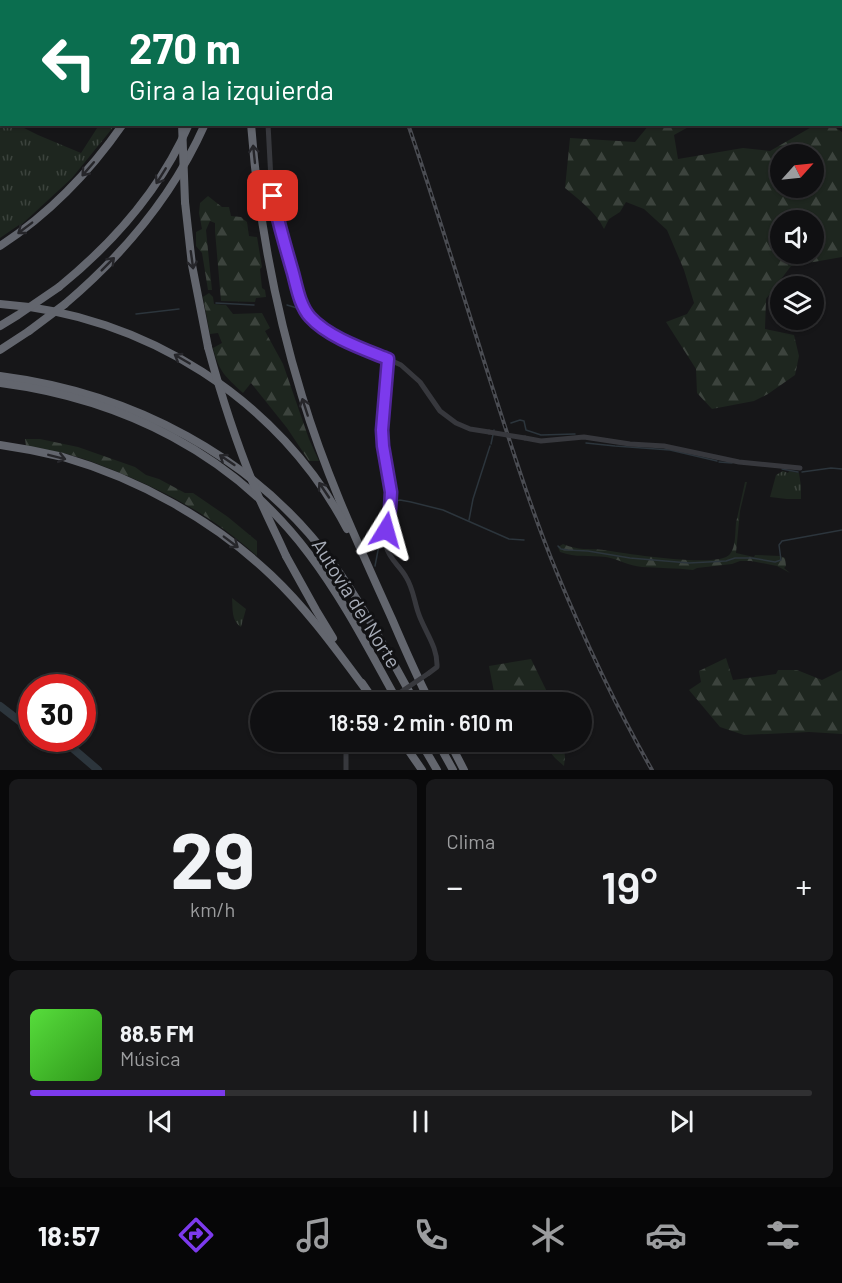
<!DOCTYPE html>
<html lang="es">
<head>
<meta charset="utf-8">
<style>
	:root { --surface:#101012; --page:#19191b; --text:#f1f3f6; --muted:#9c9d9f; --line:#303032; --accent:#7c3aed }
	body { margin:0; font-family:Barlow,sans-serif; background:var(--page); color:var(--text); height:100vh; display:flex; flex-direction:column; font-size:22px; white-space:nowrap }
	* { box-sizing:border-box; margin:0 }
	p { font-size:20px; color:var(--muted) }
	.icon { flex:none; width:33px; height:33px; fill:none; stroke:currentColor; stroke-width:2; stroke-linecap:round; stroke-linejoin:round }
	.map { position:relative; height:770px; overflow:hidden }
	.panel { display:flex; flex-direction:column; gap:9px; padding:9px; background:#09090a; flex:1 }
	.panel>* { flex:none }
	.hud { position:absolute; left:0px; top:0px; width:843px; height:126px; box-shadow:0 2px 4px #0004,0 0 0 2px var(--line); background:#0b6e4f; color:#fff; overflow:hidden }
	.needle { width:39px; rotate:63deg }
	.tools { position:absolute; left:770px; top:144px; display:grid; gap:12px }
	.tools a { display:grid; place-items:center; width:54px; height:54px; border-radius:50%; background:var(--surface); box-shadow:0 2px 4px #0004,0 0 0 2px var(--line); font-size:30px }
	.speed { position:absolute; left:18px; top:674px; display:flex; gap:12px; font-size:30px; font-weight:700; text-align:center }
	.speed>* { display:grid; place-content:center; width:78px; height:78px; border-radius:50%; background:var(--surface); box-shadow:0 2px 4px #0004,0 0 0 2px var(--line); line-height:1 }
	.speed .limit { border:9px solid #d22; background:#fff; color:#111 }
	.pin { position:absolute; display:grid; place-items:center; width:51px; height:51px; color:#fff; margin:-26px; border-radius:12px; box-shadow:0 3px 9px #0006 }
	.me { position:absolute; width:66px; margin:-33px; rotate:8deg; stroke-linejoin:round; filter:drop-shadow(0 0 4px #0008) }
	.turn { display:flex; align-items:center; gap:21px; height:126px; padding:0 30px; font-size:27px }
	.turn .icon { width:78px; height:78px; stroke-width:2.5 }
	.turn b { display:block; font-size:42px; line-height:51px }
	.big { font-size:45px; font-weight:600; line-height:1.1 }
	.panel .widget { flex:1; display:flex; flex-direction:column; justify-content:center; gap:9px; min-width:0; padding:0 21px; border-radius:9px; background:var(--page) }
	.panel .dial { align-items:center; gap:0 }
	.dial b { font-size:78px; line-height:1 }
	.song { display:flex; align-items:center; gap:18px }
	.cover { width:72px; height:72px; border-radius:9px; background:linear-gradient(135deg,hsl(110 70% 55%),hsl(110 70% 35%)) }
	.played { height:6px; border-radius:3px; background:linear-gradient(90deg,var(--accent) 25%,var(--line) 25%) }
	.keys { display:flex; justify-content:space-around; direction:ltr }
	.heat { display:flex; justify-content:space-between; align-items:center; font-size:33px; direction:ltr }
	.panel .tiles { flex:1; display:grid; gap:9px; grid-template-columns:1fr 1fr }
	.widget:last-child { grid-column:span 2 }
	.trip { position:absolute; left:250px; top:692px; width:342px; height:60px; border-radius:30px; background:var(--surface); box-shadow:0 2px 4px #0004,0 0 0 2px var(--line); font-weight:600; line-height:60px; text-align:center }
	.tabs { display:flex; height:96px; justify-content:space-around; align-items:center; background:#060607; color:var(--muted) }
	.tabs .icon { width:42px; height:42px }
	.tabs .selected { color:var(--accent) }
	.tabs b { font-size:27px; color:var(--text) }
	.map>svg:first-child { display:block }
	.grass { fill:url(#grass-tufts) }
	.forest { fill:url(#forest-firs); fill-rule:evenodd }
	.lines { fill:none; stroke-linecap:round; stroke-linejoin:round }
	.stream { stroke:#2c353c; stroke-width:1.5 }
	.river { stroke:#2c353c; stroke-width:8 }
	.minor { stroke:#37383d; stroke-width:5 }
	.highway { stroke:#63666e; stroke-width:8 }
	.rail-casing { stroke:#4a4c52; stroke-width:4 }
	.rail { stroke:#111113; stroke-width:1.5; stroke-dasharray:4.5; stroke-linecap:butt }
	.minor-bridge { stroke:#37383d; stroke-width:5 }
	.highway-bridge { stroke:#63666e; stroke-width:8 }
	.oneway { stroke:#26262a }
	.route-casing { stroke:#51269a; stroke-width:15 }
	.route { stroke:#7c3aed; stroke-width:10 }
	.labels { text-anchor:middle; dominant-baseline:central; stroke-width:6; stroke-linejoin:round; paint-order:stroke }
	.street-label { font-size:20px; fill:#a8adb8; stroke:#111113 }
</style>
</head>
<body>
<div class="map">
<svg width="842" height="770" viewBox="0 0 842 770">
	<defs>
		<pattern id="grass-tufts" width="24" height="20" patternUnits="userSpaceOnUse" patternTransform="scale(1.5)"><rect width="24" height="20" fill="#1e261f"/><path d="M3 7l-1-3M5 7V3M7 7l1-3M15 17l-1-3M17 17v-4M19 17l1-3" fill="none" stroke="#3c433d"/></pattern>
		<pattern id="forest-firs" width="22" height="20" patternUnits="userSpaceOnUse" patternTransform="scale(1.5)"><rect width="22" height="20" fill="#1e261f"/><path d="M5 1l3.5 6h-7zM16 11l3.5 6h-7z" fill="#3c433d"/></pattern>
	</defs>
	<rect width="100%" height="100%" fill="#161618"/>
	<g class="grass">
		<polygon points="0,109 1,110 2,124 18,125 38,135 81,153 99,125 115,125 72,178 20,226 19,225 0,238"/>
		<polygon points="783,471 788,473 789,471 799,473 801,486 801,499 787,499 770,497 776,475"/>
		<path d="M232,598L246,609L241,627C231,620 233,609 232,598Z"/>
	</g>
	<g class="forest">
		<path d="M649,125H692L674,135L678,159L743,148L770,151L815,125H832L842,132V257L791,266L766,299L765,329L794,335L799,356L795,375L768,394L754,401L712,409L697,393L696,369L666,322L687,314L694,303L684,270L667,230L644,209L626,202L620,212L609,219L604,229C596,212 579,200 565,188L570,138L635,142ZM780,154H813V188H780ZM780,220H813V254H780Z"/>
		<polygon points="208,196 222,207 229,207 231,216 241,217 247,222 249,236 257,237 262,267 260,269 262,288 265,290 266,297 256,298 255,302 221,301 215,231 215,223 210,221 206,230 212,290 208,290 202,253 196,246 196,232 202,229 199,213 200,203"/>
		<path d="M209,293L213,297L214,304L226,305L233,314L262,313L270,328L265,331L283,364L309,439L319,461H309L287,428L251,383L243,393C225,376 219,372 213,348L222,343L218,333L210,334L203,297Z"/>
		<path d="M25,439H40L78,447L135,467L146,475L159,479L185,493H193L228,517L257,541V556C218,521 180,499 132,478C111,469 90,460 67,454C54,451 40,449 26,446Z"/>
		<path d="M745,482H747L740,511L736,553L754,557L755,555L780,556L785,558L786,566L784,568L790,573L777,566L751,561H740L732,564L697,568L693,570C676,568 659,568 642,567C629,566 618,559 606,557C589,555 576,558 560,552L558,547L563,544C580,551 587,548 604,550C623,553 720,569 730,554C736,547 735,532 736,523C739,509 742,496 745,482Z"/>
		<polygon points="726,658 733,680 776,674 778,670 797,670 822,680 842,670 842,734 809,732 744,735 720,727 689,690 701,682 699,671"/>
		<polygon points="531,659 552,702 500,702 495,697 489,666"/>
		<polygon points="541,741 563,741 565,757 564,766 555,758"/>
	</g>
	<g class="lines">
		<g class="stream">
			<polyline points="305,301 306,300"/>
			<polyline points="216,303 254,305"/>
			<polyline points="287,305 297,308"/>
			<polyline points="136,314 179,309"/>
			<polyline points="511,423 520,420 524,421 526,430 541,435 575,434"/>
			<polyline points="586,443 615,446 670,450 717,461"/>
			<polyline points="491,444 494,430"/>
			<polyline points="719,462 732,463"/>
			<polyline points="782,469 798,472"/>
			<polyline points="802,472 831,468 842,469"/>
			<polyline points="392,502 400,500 411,502 443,510 509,539 524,540"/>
			<polyline points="469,520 473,499 490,446"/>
			<polyline points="558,546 561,549 568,550 588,551 630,558 689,563 726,561 735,558 752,558 775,562 781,560 779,545 782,541 842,530"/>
			<polyline points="375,566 387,504"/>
		</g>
		<g class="river">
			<polyline points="0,706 26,726 32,728"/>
			<polyline points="58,738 63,740 98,770"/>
		</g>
		<g class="minor">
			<polyline points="21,0 23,2"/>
			<polyline points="263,0 263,2"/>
			<polyline points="160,2 161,0"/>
			<polyline points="268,124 271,180 277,215 300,296 306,312 320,326 337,336 401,365 420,382 440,411 456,423 470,429 489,432"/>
			<path d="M388,359C386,387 380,418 383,446C384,461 389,476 390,491C392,510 382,528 386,546C389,559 400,566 406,577C413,588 414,600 418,612C424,631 438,646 437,667L429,673"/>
			<polyline points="525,438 541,441 584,437 630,444 664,446 739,462 800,468"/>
			<polyline points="346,770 346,741"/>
		</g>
		<g class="highway">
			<polyline points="248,0 248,2"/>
			<polyline points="179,2 180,0"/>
			<polyline points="188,2 189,0"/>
			<polyline points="225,2 225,0"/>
			<polyline points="239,2 239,0"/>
			<path d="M251,124C258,216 275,308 302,396C325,473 359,546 392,619C404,647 416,675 430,702"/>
			<polyline points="185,202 192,265 208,347"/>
			<path d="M0,246C49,214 89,173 123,124"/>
			<path d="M59,287C113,243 161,189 189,124"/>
			<path d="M0,304C144,314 280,400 347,529"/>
			<path d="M65,304C124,254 173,196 205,124"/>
			<polyline points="0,350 29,331"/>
			<path d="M0,376C132,393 255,456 334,565C365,608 389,656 415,702"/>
			<path d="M0,383C123,399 234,454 309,554C344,600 370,652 398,702"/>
			<path d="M0,445C21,448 42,452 63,457C139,479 213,520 271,575C307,609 335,648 364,687"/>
			<polyline points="286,556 316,610 333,638"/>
			<polyline points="362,683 375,702"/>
			<polyline points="402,741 422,770"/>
			<polyline points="420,741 437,770"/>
			<polyline points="437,741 453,770"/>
			<polyline points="449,741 464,770"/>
		</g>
		<g class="rail-casing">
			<g id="rail">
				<polyline points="352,0 353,2"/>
				<path d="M408,124C437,209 463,295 490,380C511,445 531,510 557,573C585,641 616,707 652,770"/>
			</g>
		</g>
		<use href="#rail" class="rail"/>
		<g class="minor-bridge">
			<polyline points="489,432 525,438"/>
			<polyline points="386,702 429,673"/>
		</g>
		<g class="highway-bridge">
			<polyline points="182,124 185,202"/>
			<polyline points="0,326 18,315 59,287"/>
			<polyline points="29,331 65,304"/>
			<path d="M208,347C221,395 236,442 255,488C264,511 276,533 286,556"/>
		</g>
	</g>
	<defs><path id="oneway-shaft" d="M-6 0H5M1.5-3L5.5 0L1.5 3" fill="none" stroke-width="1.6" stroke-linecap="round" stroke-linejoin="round" transform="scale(1.5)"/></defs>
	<g class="oneway">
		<use href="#oneway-shaft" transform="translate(254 154) rotate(-96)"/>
		<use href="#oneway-shaft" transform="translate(88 169) rotate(131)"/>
		<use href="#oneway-shaft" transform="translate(161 176) rotate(122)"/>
		<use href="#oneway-shaft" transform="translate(25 228) rotate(143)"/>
		<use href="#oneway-shaft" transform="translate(192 260) rotate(82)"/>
		<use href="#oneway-shaft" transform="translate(108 264) rotate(-45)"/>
		<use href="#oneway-shaft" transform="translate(182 359) rotate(-150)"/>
		<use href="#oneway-shaft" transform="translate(305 407) rotate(-108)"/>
		<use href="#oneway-shaft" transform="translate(57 457) rotate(14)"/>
		<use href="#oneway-shaft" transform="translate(227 460) rotate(-146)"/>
		<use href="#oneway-shaft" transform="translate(324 490) rotate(-124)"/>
		<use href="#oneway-shaft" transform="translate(231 542) rotate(37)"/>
	</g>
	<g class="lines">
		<g class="route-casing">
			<path id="route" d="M273,196C278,223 286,248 293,273C297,288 300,306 310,317C328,337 363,349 388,359L382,430L383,446L391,492L390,509L386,530"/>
		</g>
		<use href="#route" class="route"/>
	</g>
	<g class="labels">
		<g class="street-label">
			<text transform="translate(357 603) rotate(58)">Autovía del Norte</text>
		</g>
	</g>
</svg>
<div class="tools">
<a><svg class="needle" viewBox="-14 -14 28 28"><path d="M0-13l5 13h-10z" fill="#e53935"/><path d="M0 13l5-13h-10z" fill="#9c9d9f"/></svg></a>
<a><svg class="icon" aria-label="sound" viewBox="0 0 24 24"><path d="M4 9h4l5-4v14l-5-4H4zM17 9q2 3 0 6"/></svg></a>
<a><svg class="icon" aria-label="layers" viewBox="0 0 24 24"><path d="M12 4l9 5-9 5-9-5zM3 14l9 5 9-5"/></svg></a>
</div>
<div class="speed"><div class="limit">30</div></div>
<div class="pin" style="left:273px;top:196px;background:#d93025"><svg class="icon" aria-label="arrive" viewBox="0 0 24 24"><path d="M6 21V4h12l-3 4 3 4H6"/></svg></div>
<svg class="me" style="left:386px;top:530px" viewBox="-20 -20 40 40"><path d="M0-17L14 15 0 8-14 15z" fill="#7c3aed" stroke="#fff" stroke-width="4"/></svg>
<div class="trip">18:59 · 2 min · 610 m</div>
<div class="hud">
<div class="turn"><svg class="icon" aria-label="left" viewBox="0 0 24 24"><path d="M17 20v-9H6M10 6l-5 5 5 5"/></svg><div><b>270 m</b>Gira a la izquierda</div></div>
</div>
</div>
<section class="panel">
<div class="tiles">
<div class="widget dial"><b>29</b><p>km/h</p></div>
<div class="widget"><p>Clima</p>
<div class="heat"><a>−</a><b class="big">19°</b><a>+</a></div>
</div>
<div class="widget">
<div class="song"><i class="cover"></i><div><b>88.5 FM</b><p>Música</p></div></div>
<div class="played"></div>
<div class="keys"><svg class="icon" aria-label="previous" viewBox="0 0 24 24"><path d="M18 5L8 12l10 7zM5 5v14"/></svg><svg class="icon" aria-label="pause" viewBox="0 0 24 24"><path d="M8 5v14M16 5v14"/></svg><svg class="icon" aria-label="next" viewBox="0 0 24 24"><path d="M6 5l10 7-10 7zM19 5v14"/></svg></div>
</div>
</div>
</section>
<nav class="tabs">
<b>18:57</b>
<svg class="icon selected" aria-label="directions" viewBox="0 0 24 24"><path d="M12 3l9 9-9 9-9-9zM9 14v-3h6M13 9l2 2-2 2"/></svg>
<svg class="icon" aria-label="music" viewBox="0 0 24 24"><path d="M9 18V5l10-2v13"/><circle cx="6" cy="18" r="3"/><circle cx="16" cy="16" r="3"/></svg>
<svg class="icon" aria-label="phone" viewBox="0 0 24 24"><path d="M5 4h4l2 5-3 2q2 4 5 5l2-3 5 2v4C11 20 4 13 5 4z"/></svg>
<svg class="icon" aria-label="climate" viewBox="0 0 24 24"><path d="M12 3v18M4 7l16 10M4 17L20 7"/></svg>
<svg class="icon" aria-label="car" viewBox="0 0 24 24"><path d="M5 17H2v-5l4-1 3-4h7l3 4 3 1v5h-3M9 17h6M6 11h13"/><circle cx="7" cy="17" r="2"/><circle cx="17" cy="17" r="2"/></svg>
<svg class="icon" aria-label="filters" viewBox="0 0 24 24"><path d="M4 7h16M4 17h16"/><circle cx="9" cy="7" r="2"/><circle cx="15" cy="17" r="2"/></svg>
</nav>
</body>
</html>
